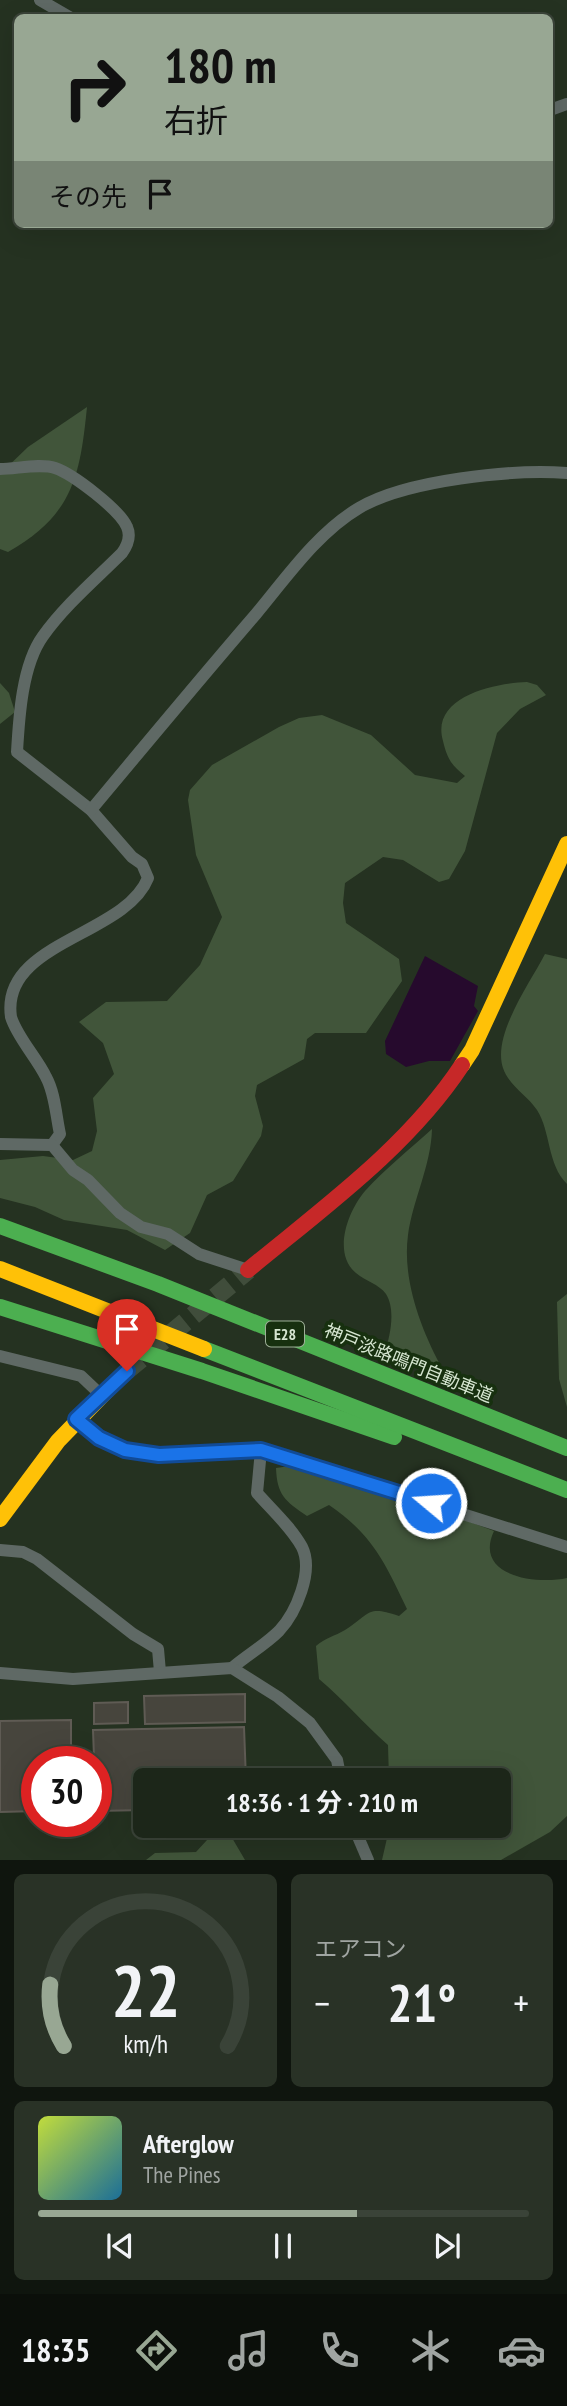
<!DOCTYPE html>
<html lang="ja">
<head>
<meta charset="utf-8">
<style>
	:root { --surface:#1c2619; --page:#293226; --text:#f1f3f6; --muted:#a0a5a2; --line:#3a4338; --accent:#98a793 }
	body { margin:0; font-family:"PT Sans Narrow","Noto Sans JP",sans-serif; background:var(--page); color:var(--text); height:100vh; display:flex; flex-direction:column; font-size:26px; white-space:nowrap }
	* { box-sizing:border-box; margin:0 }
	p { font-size:23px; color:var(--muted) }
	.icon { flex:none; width:38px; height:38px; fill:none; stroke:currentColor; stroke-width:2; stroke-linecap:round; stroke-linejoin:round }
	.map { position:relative; height:1860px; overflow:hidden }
	.side { display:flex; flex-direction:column; gap:14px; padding:14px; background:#0f150e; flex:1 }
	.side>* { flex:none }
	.hud { position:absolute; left:14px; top:14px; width:539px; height:214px; border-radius:10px; box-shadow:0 7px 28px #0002,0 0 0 2px var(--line); background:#98a793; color:#111; overflow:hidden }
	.speed { position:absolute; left:21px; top:1746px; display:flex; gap:14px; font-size:35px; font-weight:700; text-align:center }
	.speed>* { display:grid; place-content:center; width:91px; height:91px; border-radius:50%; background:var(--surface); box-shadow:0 7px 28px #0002,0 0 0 2px var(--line); line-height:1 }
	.speed .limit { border:10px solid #d22; background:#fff; color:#111 }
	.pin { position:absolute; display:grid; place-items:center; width:60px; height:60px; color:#fff; margin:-72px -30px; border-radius:50% 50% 50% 0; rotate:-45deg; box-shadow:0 0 7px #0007 }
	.pin .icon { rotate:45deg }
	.me { position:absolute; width:77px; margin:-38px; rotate:288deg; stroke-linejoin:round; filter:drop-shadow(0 0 5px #0008) }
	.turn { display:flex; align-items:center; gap:24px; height:147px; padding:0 35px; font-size:32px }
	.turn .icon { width:91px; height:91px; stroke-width:2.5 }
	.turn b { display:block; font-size:49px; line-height:60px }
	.then { display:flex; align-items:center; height:66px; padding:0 35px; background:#0003; gap:14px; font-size:26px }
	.big { font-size:52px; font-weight:700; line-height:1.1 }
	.side .widget { flex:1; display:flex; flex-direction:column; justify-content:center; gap:10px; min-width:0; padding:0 24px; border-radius:10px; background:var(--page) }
	.side .dial { align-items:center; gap:0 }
	.dial svg { height:182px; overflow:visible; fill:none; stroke:var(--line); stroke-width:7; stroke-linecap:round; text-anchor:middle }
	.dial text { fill:var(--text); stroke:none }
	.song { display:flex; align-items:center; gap:21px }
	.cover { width:84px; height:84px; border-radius:10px; background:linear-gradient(135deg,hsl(70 70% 55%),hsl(200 70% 35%)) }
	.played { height:7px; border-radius:4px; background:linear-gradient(90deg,var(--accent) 65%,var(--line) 65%) }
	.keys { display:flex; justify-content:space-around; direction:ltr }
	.heat { display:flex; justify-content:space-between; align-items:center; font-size:38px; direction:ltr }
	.side .tiles { flex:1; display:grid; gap:14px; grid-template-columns:1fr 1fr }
	.widget:last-child { grid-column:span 2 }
	.trip { position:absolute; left:133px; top:1768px; width:378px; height:70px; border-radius:10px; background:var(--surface); box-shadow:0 7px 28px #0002,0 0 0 2px var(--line); font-weight:700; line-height:70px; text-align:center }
	.tabs { display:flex; height:112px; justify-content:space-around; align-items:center; background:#0b0f0a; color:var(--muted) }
	.tabs .icon { width:49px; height:49px }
	.tabs .selected { color:var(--accent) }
	.tabs b { font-size:32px; color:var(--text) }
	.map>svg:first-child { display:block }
	.green { fill:#41553a }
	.water { fill:#260a2d }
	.building { fill:#47453d; stroke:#5f5b54; stroke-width:2 }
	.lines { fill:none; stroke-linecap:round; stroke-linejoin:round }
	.secondary-tunnel { stroke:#404d3b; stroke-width:19; stroke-dasharray:19 10; stroke-linecap:butt }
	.street { stroke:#5f6965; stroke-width:12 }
	.fast { stroke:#4caf50; stroke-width:16 }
	.slow { stroke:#ffc107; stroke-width:16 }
	.jam { stroke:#c62828; stroke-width:16 }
	.route-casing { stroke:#114b97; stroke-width:18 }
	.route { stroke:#1a73e8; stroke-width:12 }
	.labels { text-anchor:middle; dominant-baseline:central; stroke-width:7; stroke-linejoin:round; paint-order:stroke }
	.shield { fill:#17300f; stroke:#9daf97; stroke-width:2 }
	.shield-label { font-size:16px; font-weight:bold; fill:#d6e6d1 }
	.street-label { font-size:18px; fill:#d6e6d1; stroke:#17300f }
</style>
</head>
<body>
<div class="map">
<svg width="567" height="1860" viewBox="0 0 567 1860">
	<rect width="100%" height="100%" fill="#253221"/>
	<g class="green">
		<path d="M87,407C80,476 73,515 8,552L0,549V474L28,447Z"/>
		<path d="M527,682L537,685L546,695L520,709L497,733L465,851L449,879L439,882L403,860L383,857L345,883L343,903L346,923L399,959L402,981L366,1033H315L307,1039L304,1059L257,1085L255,1096L263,1126L261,1136L233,1181L207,1195L190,1233L165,1250L127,1230L64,1220L35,1207L0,1198V1160L43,1156L73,1160L92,1151L97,1131L93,1098L114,1074L103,1043L79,1022L106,1002L167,1001L200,965L222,917L196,855L188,800L190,790L212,765L279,727L299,718L322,715L371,735L415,775L457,783L465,776C451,765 447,758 443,741C430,696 496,683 527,682Z"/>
		<polygon points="0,683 9,693 15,712 0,724"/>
		<path d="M545,954L567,959V1184C547,1164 551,1132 537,1110C527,1095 509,1086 503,1068C492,1035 530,983 545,954Z"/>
		<path d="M432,1129C431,1166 413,1199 408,1235C402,1280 421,1330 443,1370L434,1375L385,1352C390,1336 396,1310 386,1294C379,1284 365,1281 356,1273C332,1253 348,1211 365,1191C385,1169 410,1149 432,1129Z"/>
		<polygon points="567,1294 567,1407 559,1379 557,1302"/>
		<path d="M297,1465L395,1494L494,1531C473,1576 536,1585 567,1578V1816L550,1832L501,1860H382L390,1825H499V1780H389L388,1745C364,1724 344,1700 319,1679L316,1646C325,1638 335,1636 345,1630C371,1613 367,1605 399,1616L407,1609C385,1563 373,1535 329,1505L307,1516C285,1501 277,1495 276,1468Z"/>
		<polygon points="218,1828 228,1831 245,1860 146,1860 155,1853 196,1852"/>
	</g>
	<polygon class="water" points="425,956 478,986 474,1006 478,1011 450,1061 429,1061 406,1067 386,1054 385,1041"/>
	<g class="building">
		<polygon points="245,1694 245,1722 145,1724 144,1696"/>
		<polygon points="128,1702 128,1723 94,1724 94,1703"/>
		<polygon points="71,1720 71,1762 37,1762 37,1811 0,1812 0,1721"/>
		<polygon points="244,1727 246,1780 145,1780 145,1810 96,1811 93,1730"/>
	</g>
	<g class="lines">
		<polyline class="secondary-tunnel" points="126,1371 248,1270"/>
		<g class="street">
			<polyline points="40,0 71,18"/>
			<polyline points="550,110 567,104"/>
			<path d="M0,469C16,469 40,463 55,468C73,474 120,510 127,527C131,536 127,546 122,553C96,579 65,605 43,636C22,665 19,717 17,752L91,810L132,857L142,864L148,878C125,936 0,942 11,1017C17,1037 37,1058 46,1077C55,1093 56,1116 60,1134L52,1145"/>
			<path d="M91,810C146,744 200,679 256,614C286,578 318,532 359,508C406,480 513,469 567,473"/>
			<polyline points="0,1144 52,1145 73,1170 88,1180 120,1213 141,1227 168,1234 199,1254 248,1270"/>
			<polyline points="0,1356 81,1376 100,1394"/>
			<polyline points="76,1419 99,1438 125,1450 159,1455 261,1450 567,1547"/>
			<polyline points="0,1550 23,1552 37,1559 133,1634 158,1649 160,1672"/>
			<path d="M232,1668C247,1655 265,1645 279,1631C296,1613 314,1571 302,1547C291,1527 272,1510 257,1493L261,1450"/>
			<polyline points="0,1673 73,1679 232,1668 278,1697 310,1723 337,1760 341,1780"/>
			<polyline points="353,1825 368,1860"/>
		</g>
		<g class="fast">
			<polyline points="0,1226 158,1284 567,1448"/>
			<polyline points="0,1307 202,1371 394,1437"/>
			<polyline points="204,1349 567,1490"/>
		</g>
		<g class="slow">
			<polyline points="462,1065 472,1050 567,844"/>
			<polyline points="0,1269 204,1349"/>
			<polyline points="0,1519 58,1441 126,1371"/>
		</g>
		<path class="jam" d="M248,1270C323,1208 408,1147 462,1065"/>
	</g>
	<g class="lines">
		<g class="route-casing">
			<polyline id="route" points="127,1371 76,1419 99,1438 125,1450 159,1455 261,1450 431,1503"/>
		</g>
		<use href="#route" class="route"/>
	</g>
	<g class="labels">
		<rect class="shield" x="266" y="1321.5" width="38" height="25" rx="5"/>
		<g class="shield-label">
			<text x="285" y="1334">E28</text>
		</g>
		<g class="street-label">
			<text transform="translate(409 1363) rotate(22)">神戸淡路鳴門自動車道</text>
		</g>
	</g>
</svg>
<div class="speed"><div class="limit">30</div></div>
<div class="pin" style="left:127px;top:1371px;background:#d93025"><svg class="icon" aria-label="arrive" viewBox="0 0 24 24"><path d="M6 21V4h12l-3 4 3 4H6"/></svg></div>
<svg class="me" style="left:431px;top:1503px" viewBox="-20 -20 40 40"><circle r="17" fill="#1a73e8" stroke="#fff" stroke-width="3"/><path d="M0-11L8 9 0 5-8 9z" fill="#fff"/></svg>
<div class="trip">18:36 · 1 分 · 210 m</div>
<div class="hud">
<div class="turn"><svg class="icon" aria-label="right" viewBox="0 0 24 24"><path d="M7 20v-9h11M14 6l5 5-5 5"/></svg><div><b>180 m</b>右折</div></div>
<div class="then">その先<svg class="icon" aria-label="arrive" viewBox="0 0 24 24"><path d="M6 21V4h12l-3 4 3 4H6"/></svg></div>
</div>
</div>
<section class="side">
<div class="tiles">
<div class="widget dial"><svg viewBox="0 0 100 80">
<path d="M14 69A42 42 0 1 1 86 69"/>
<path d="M14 69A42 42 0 0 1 8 42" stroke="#98a793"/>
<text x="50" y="56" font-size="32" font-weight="700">22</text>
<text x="50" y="72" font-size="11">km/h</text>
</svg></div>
<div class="widget"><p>エアコン</p>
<div class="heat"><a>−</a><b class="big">21°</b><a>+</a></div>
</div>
<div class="widget">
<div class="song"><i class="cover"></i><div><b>Afterglow</b><p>The Pines</p></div></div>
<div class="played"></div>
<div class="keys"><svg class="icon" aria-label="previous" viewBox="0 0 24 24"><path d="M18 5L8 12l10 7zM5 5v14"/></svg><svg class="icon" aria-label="pause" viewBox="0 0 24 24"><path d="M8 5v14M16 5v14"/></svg><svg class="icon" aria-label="next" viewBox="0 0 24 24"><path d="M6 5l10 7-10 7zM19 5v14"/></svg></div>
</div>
</div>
</section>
<nav class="tabs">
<b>18:35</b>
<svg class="icon selected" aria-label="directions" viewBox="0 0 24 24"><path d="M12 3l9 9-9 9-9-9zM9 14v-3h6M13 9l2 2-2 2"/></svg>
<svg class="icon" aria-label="music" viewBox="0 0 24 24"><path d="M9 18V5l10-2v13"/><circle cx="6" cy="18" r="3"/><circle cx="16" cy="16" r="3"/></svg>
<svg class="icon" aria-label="phone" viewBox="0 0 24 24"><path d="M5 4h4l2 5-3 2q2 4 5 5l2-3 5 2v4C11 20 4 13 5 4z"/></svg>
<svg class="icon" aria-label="climate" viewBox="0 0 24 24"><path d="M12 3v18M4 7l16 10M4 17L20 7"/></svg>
<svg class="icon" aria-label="car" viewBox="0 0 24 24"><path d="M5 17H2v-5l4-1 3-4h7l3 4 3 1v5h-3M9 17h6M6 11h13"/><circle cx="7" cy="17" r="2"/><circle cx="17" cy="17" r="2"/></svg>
</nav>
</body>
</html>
